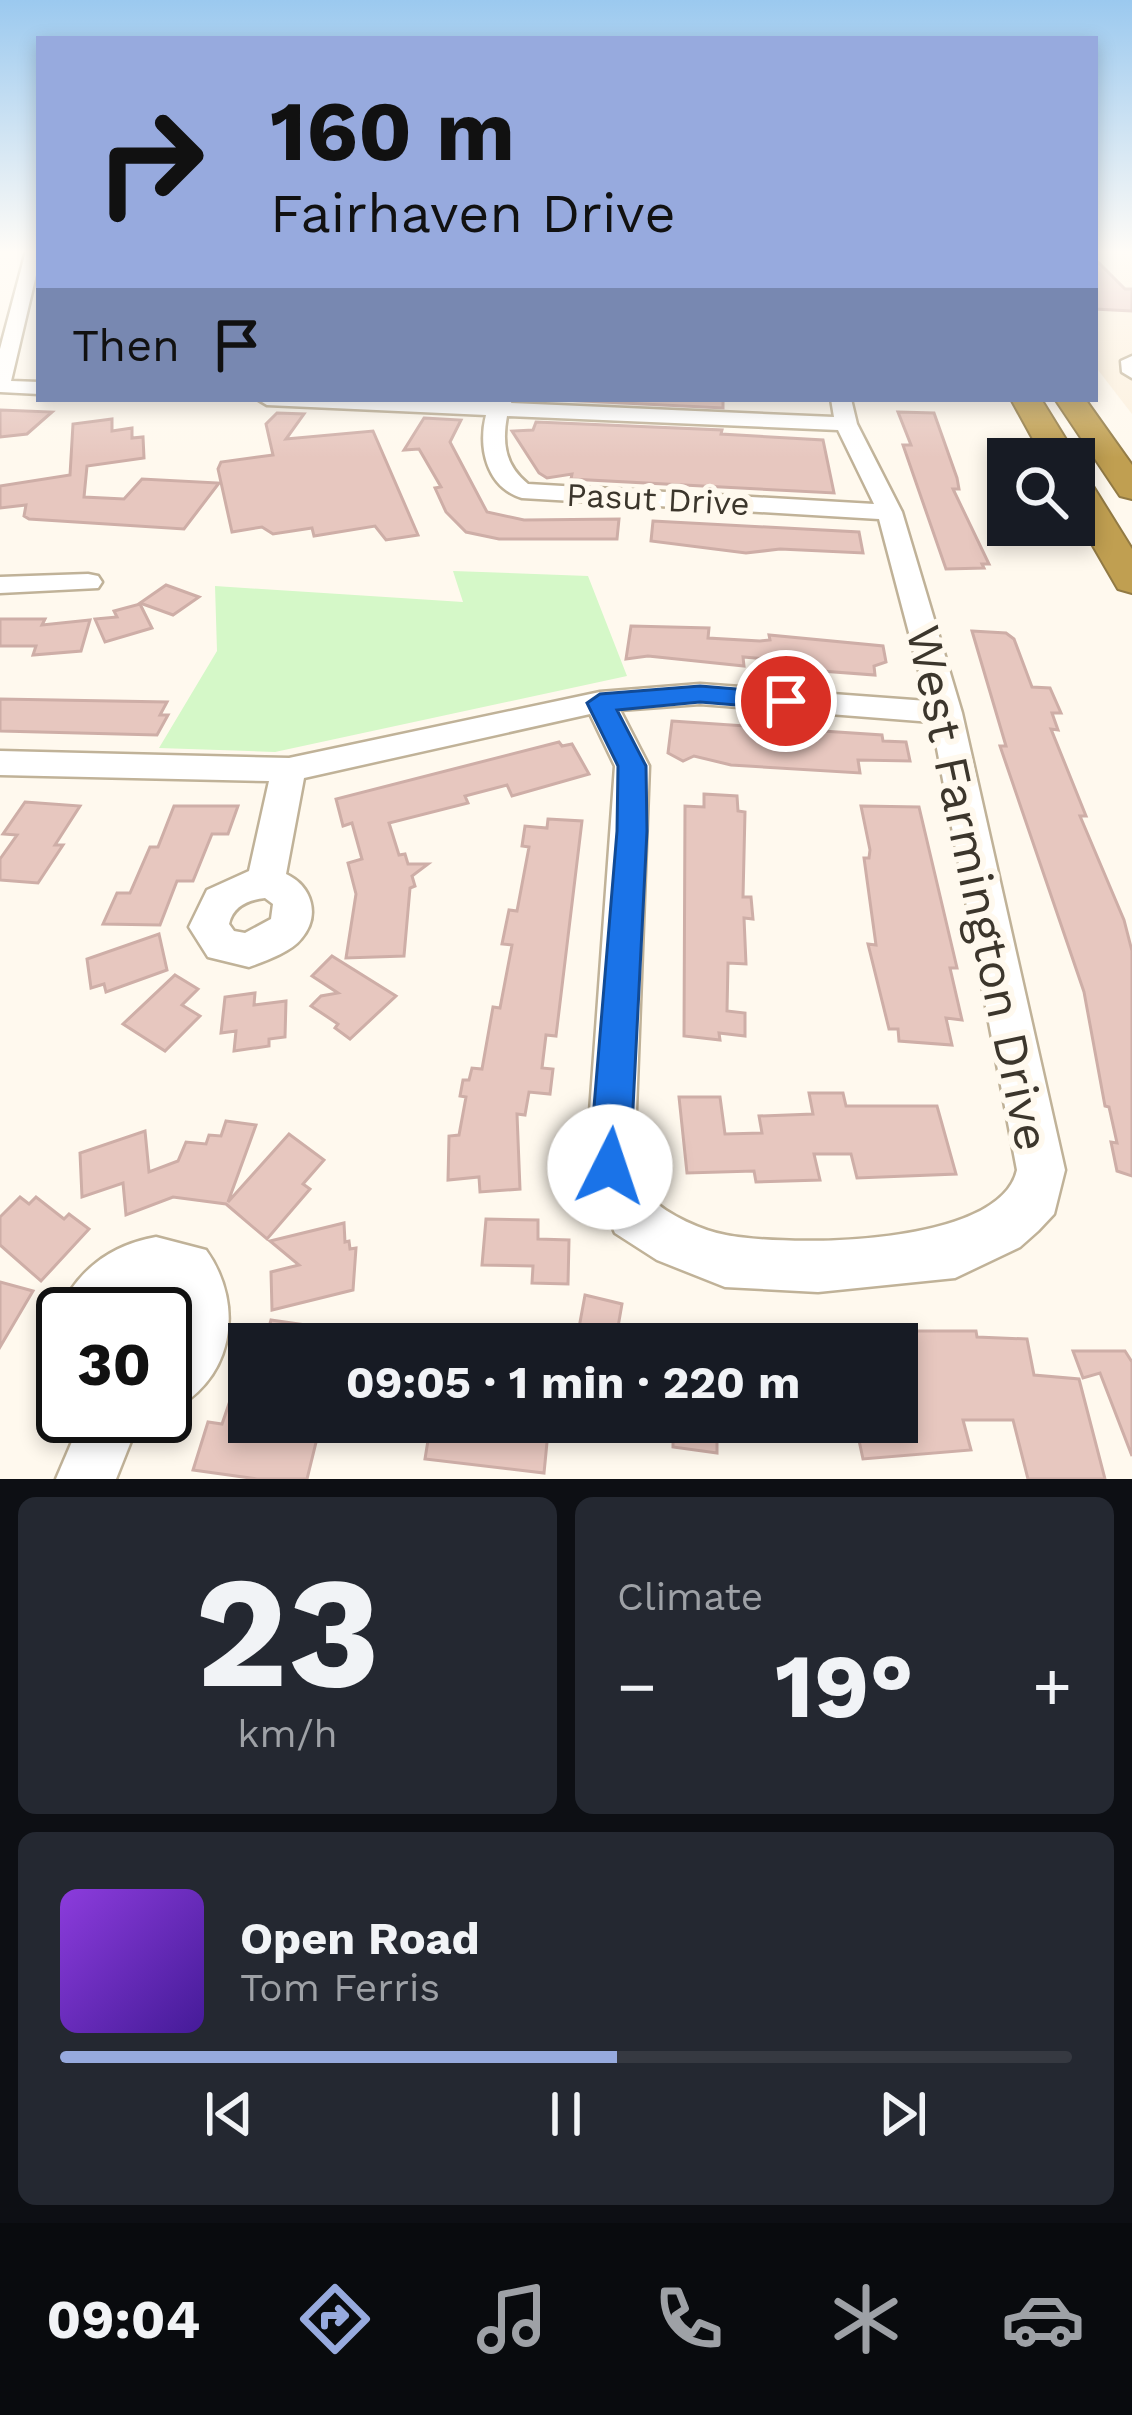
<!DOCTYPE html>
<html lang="en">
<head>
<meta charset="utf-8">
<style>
	:root { --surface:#171b24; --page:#242831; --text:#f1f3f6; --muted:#9ea1a6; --line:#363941; --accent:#97aade }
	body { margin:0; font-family:"Work Sans",sans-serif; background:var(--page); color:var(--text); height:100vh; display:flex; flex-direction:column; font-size:45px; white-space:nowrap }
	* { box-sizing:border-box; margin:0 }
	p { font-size:39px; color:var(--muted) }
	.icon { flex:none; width:66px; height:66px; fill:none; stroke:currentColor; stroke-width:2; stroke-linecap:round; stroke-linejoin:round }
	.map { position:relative; height:1479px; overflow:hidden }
	.sheet { display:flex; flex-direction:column; gap:18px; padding:18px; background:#0d0f14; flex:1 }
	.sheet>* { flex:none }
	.top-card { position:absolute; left:36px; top:36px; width:1062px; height:366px; border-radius:0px; box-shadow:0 6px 18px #0003; background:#97aade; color:#111; overflow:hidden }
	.controls { position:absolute; left:987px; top:438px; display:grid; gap:24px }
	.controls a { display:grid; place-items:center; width:108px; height:108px; border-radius:0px; background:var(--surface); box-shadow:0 6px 18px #0003; font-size:60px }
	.speed { position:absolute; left:36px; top:1287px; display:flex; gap:24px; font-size:60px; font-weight:700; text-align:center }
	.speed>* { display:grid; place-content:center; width:156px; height:156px; border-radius:50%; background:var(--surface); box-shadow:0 6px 18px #0003; line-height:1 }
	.speed .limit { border:6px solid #111; border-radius:18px; background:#fff; color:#111 }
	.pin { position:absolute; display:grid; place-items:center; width:102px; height:102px; color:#fff; margin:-51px; border:6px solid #fff; border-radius:50%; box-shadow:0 3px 12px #0007 }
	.me { position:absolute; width:132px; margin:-66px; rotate:4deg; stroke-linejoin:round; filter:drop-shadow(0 0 9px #0008) }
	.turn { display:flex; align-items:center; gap:42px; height:252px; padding:0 36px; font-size:54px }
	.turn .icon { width:156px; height:156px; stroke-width:2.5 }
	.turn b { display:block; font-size:84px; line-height:102px }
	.then { display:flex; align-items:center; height:114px; padding:0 36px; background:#0003; gap:24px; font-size:45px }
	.big { font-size:90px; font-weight:700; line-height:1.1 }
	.sheet .card { flex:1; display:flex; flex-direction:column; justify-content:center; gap:18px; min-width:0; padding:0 42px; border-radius:18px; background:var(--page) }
	.sheet .dial { align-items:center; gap:0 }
	.dial b { font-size:156px; line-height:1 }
	.song { display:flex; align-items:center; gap:36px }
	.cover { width:144px; height:144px; border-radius:18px; background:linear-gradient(135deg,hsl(270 70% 55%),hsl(260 70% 35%)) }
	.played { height:12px; border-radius:6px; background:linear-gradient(90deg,var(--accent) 55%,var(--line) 55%) }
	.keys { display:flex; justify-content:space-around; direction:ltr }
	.heat { display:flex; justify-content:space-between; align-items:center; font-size:66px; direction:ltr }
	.sheet .tiles { flex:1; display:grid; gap:18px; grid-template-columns:1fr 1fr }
	.card:last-child { grid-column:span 2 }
	.trip { position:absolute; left:228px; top:1323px; width:690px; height:120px; border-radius:0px; background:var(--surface); box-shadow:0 6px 18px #0003; font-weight:700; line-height:120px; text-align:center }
	.dock { display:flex; height:192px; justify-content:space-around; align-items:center; background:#090b0e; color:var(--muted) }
	.dock .icon { width:84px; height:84px }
	.dock .active { color:var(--accent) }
	.dock b { font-size:54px; color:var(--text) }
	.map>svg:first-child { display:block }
	.built { fill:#fcf0dd }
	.green { fill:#d5f8c8 }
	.building { fill:#e7c7bf; stroke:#ceaea7; stroke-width:3 }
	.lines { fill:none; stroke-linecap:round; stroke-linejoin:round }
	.minor-casing { stroke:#c0b298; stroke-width:5 }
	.highway-casing { stroke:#927a44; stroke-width:4 }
	.minor { fill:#fff; fill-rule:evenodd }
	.highway { fill:#c09f51; fill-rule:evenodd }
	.route { fill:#1a73e8; stroke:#114b97; stroke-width:3 }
	.labels { text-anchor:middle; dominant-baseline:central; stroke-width:12; stroke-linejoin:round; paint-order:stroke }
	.far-street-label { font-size:33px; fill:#3c362c; stroke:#fff9ee }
	.near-street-label { font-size:48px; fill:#3c362c; stroke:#fff9ee }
</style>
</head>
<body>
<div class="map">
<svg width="1132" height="1479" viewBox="0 0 1132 1479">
	<rect width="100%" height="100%" fill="#fff9ee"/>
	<polygon class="built" points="1095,251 1132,251 1132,414 1095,366"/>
	<polygon class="green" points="453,571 588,576 627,676 275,752 159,748 217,651 215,586 463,602"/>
	<g class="building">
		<polygon points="1095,259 1125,289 1132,289 1132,311 1095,309"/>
		<polygon points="542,399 723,399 723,408"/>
		<polygon points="0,410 52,412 27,434 0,437"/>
		<polygon points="898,412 934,413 957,478 959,489 953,489 989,564 982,564 984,568 946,569 903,445 911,445"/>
		<polygon points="277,413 304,414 286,439 373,431 418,535 386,540 375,526 314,536 312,528 273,534 262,527 232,532 218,469 221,462 273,455 266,424"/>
		<polygon points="424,418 461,420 450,442 487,512 524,520 619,519 617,539 499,539 466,532 446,512 435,488 441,487 419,449 404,450"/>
		<polygon points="112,419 112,431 132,428 132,438 143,437 144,458 87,466 84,497 124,499 142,479 219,483 184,529 29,519 24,516 26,505 0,508 0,486 70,475 73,424"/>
		<polygon points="536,422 722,430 721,434 823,440 834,493 571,479 572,474 547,478 539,473 512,431 533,430"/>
		<polygon points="653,521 859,532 863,553 780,549 746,553 651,541"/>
		<polygon points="166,585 199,597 173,615 140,603"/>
		<polygon points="140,604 152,628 105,642 95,619 117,617 114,611"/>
		<polygon points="0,619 45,619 42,625 90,620 81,651 33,655 36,646 0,646"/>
		<polygon points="631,626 709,628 708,638 760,641 770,640 769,635 883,646 886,662 874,666 875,675 782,668 781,660 743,657 744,666 648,656 626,659"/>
		<polygon points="972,631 1006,633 1014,639 1032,687 1050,688 1061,713 1052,713 1058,730 1051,729 1086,816 1080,816 1124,920 1132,951 1132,1176 1117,1171 1111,1142 1117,1143 1109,1107 1105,1106 1084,992 1000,746 1006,746"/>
		<polygon points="0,699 167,702 160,715 168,715 157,735 0,731"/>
		<polygon points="672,721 882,735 883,741 906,742 910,761 858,760 860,773 731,765 694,756 683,761 668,753"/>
		<polygon points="559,742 562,746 572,744 589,774 512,796 507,785 465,796 468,803 389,823 399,855 405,854 408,864 428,864 412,876 415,886 410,888 404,956 346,958 356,894 348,863 362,859 352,823 343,826 336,799"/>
		<polygon points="704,794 737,796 738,811 745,812 743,897 751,897 753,919 744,918 746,964 728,963 727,1011 745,1013 745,1036 719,1033 720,1040 684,1036 685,806 704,807"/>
		<polygon points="25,802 80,806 55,845 63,845 38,883 0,880 0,859 17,835 3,834"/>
		<polygon points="174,806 238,806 228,834 212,834 193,881 177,881 160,925 103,924 117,893 130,893 150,847 158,847"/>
		<polygon points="861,806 919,807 957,968 950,968 962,1020 946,1018 952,1045 899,1041 898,1029 889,1029 868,944 876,945 864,858 869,858 870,850"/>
		<polygon points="548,819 582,821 556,1036 546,1035 542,1068 553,1069 550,1094 529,1092 525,1115 517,1114 520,1189 480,1192 479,1177 448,1180 449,1136 459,1135 466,1097 460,1096 463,1080 469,1080 472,1068 482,1069 493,1007 500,1008 512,945 502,944 509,910 517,911 529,847 522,846 525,826 547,828"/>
		<polygon points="159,934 167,970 106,992 104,984 91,988 87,959"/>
		<polygon points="332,956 396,996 350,1039 335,1028 338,1024 311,1006 321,996 338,993 312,976"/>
		<polygon points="175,975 198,989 182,1005 200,1016 165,1051 123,1024"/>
		<polygon points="255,993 254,1005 286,1001 285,1037 269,1039 269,1046 234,1051 236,1031 221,1033 225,997"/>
		<polygon points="809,1093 843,1093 846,1106 937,1106 956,1174 857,1178 851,1154 814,1154 820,1180 756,1182 754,1171 687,1173 679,1097 720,1097 725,1134 762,1133 759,1116 813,1114"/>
		<polygon points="226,1121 256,1125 228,1202 289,1134 324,1160 303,1184 310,1189 267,1239 226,1204 173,1197 126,1215 123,1183 82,1197 80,1153 145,1131 149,1172 178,1161 186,1142 206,1144 209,1135 221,1136"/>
		<polygon points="20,1197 29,1204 36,1197 64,1219 69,1214 89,1229 41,1281 0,1245 0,1217"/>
		<polygon points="486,1219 538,1220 538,1239 569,1240 568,1284 532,1283 533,1266 482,1265"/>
		<polygon points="344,1223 345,1242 349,1241 350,1249 356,1248 353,1290 272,1310 271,1272 299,1265 270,1241"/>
		<polygon points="0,1282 33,1291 0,1347"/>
		<polygon points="585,1295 622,1304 615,1344 576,1344"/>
		<polygon points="271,1320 369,1334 368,1344 264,1344"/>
		<polygon points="897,1331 976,1331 977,1337 1027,1339 1034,1375 1079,1379 1105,1479 1028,1479 1013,1420 963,1420 971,1450 863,1459 855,1422 897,1422"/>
		<polygon points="1073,1351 1125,1351 1132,1362 1132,1456 1100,1373 1083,1378"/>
		<polygon points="232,1395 249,1397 249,1422 321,1422 307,1479 257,1479 193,1470 208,1422 222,1424"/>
		<polygon points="431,1422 549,1422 544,1473 425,1459"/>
		<polygon points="673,1422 717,1422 717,1453 673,1447"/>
		<polygon points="751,1422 823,1422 826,1441 753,1439"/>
	</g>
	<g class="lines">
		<g class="minor-casing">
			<g id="minor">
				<polygon points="26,251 39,251 39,262 11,381 39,382 39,394 0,392 0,349"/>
				<polygon points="1132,356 1132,378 1122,372 1121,361"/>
				<path d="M257,399H512L511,403L834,417L831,399H851L857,424L902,512L962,713L1065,1170L1054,1214L1038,1231L1020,1247L955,1278L818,1292L725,1287L657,1260L615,1233L586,1167L615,766L590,714L304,778L286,874C312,886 321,916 301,939C291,952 265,961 249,967L208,957L189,927L207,890L249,871L269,781L0,775V751L289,758L600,692L700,684L927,701L879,519L522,498C486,487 478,447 486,415L267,405ZM507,416L838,430L874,504L528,484C505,465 502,444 507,416ZM700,704L932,722L1017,1170C1000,1247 788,1247 726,1235C703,1231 667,1215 651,1198C644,1190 639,1174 634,1164L649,766L620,710ZM265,898L273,904L271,919L245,933L234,931L229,924C233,906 248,900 265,898Z"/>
				<polygon points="88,574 98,576 102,582 98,588 0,593 0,577"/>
				<path d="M156,1237L206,1250C247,1307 232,1385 165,1413V1344L178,1315L171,1291L144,1292L118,1314H63V1326L58,1314C76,1271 110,1245 156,1237Z"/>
				<polygon points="83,1416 141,1416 116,1479 56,1479"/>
			</g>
		</g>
		<g class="highway-casing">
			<g id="highway">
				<polygon points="1011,399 1041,399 1078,459 1074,464 1074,459 1044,459"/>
				<polygon points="1055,399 1085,399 1132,465 1132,499 1120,496"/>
				<polygon points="1074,472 1086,475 1132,549 1132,593 1118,589 1074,513"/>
			</g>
		</g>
		<use href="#minor" class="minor"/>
		<use href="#highway" class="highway"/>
	</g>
	<linearGradient id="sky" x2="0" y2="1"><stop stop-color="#9bc9ef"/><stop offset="0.55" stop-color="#fffcf7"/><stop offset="1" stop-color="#fffcf7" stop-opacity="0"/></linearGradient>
	<rect width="1132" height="458" fill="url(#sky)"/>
	<polygon class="route" points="700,686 786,693 799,701 786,709 700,702 617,710 646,766 647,831 630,1167 624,1181 610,1187 595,1181 589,1167 617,831 618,766 587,703 600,694"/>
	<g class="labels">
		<g class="far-street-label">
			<text transform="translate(658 499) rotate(3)">Pasut Drive</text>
		</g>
		<g class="near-street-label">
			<text transform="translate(978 888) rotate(78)">West Farmington Drive</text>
		</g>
	</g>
</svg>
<div class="controls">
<a><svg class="icon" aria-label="search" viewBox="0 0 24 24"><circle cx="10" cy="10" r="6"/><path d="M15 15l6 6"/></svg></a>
</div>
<div class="speed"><div class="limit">30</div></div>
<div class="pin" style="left:786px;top:701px;background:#d93025"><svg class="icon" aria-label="arrive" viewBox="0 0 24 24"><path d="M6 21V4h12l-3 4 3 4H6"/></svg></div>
<svg class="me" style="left:610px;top:1167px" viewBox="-20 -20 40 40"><circle r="19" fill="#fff"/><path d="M0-13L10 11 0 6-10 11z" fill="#1a73e8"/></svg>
<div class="trip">09:05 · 1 min · 220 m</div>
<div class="top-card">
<div class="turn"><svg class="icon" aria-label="right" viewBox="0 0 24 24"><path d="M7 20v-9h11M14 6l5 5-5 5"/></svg><div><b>160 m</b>Fairhaven Drive</div></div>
<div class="then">Then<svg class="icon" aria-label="arrive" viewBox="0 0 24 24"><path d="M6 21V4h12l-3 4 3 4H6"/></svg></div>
</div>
</div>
<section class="sheet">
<div class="tiles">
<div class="card dial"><b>23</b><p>km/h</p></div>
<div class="card"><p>Climate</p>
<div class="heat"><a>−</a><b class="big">19°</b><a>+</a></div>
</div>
<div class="card">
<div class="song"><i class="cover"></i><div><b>Open Road</b><p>Tom Ferris</p></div></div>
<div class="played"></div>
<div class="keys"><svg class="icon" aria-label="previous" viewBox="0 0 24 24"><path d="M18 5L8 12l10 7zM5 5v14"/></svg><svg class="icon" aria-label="pause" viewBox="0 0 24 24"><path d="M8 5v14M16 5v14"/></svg><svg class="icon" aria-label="next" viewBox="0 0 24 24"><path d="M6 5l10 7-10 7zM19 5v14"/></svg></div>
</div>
</div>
</section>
<nav class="dock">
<b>09:04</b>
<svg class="icon active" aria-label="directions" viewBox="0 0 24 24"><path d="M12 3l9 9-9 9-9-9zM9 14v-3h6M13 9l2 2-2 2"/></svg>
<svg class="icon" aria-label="music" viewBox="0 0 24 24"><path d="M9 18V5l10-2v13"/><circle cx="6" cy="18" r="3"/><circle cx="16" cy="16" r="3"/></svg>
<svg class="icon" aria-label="phone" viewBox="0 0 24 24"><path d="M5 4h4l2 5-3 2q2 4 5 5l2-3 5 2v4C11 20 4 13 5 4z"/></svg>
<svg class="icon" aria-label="climate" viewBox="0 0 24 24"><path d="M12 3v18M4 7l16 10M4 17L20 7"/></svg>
<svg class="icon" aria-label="car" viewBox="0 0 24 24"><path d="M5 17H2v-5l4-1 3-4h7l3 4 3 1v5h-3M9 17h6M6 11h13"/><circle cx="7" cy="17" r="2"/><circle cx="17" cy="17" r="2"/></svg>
</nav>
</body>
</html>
